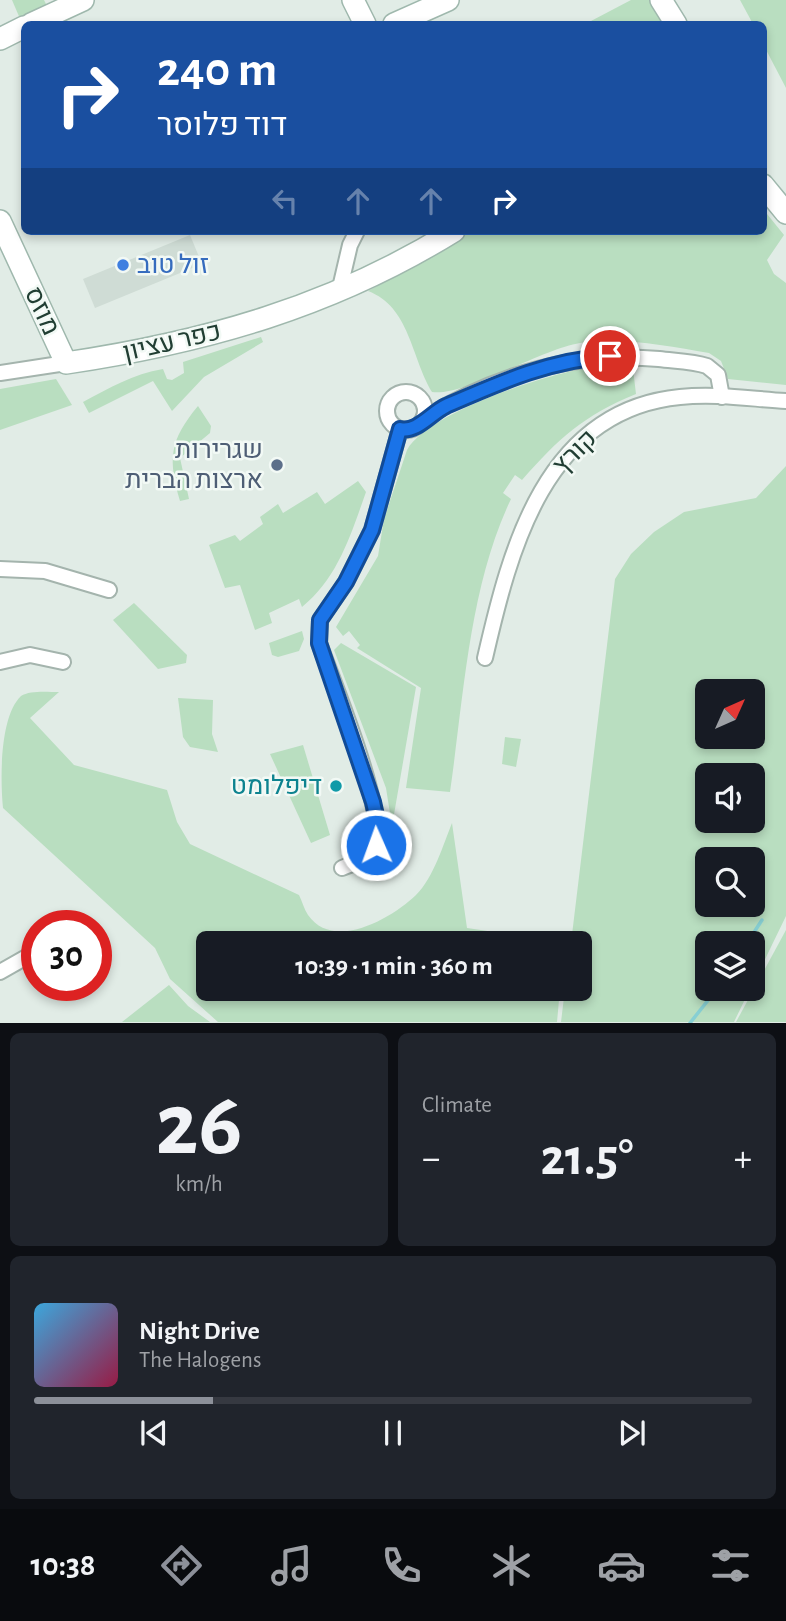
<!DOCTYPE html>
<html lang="en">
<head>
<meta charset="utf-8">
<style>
	:root { --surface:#171b24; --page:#20242c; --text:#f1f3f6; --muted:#9ea1a6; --line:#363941; --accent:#8c9099 }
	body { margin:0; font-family:"Alegreya Sans",Heebo,sans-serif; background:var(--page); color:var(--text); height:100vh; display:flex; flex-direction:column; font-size:26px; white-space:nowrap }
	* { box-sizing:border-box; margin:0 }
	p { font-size:23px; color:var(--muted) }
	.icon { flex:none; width:38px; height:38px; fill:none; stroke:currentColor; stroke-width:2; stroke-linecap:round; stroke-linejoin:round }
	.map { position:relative; height:1023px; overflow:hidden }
	.drawer { display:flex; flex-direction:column; gap:10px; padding:10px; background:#0d0f14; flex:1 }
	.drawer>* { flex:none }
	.top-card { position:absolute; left:21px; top:21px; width:746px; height:214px; border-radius:10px; box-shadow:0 4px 10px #0003; background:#1a4fa0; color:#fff; overflow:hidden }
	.needle { width:46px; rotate:45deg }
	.buttons { position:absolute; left:695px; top:679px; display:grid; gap:14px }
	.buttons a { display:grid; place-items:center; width:70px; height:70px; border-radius:10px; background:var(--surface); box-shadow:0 4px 10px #0003; font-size:35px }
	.speed { position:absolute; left:21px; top:910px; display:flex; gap:14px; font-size:35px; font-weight:700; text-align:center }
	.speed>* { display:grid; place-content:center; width:91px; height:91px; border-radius:50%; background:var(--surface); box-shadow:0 4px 10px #0003; line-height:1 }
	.speed .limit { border:10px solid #d22; background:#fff; color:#111 }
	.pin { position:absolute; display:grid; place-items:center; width:60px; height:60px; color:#fff; margin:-30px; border:4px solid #fff; border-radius:50%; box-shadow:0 2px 7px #0007 }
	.me { position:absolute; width:77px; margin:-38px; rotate:358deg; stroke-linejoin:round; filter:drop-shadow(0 0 5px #0008) }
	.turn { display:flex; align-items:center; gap:24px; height:147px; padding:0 21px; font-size:32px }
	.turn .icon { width:91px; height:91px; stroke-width:2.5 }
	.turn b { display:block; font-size:49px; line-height:60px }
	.lanes { display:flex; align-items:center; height:66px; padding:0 21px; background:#0003; justify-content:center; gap:35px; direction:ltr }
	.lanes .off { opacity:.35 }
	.big { font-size:52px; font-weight:600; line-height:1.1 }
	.drawer .card { flex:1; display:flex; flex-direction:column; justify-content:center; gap:10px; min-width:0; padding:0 24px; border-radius:10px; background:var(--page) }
	.drawer .dial { align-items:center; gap:0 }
	.dial b { font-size:91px; line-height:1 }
	.song { display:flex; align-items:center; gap:21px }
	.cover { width:84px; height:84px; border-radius:10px; background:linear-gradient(135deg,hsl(200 70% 55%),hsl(340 70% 35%)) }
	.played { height:7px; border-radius:4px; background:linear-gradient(90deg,var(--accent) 25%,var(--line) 25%) }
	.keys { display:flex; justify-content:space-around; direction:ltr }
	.heat { display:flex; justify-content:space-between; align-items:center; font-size:38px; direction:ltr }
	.drawer .tiles { flex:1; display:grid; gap:10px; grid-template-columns:1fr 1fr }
	.card:last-child { grid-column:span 2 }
	.trip { position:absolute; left:196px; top:931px; width:396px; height:70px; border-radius:10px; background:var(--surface); box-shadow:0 4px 10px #0003; font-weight:600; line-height:70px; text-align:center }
	.tabs { display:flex; height:112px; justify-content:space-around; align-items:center; background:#090b0e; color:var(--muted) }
	.tabs .icon { width:49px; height:49px }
	.tabs .selected { color:var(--accent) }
	.tabs b { font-size:32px; color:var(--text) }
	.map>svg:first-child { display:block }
	.built { fill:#cfdcd5 }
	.green { fill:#b9dec0; fill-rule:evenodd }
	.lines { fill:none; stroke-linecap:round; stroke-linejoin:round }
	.stream { stroke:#87cfd3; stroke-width:3.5 }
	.street-casing { stroke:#a4b4ad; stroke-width:18 }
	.secondary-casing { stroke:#9fb8ad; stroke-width:24 }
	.street { stroke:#fff; stroke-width:14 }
	.secondary { stroke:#fff; stroke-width:21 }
	.route-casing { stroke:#114b97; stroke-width:18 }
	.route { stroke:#1a73e8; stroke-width:12 }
	.shop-dot { fill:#3f7fe0; stroke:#f2f9f5; stroke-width:2.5 }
	.service-dot { fill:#5c6f8a; stroke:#f2f9f5; stroke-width:2.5 }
	.culture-dot { fill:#0f9aa8; stroke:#f2f9f5; stroke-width:2.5 }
	.labels { text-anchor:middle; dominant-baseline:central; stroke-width:5; stroke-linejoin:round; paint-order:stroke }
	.shop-label { font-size:26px; fill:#366cbe; stroke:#f2f9f5; text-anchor:start }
	.street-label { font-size:26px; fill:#213e33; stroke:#f2f9f5 }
	.service-label { font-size:26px; fill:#4e5e75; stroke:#f2f9f5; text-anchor:end }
	.culture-label { font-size:26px; fill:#0d838f; stroke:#f2f9f5; text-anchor:end }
</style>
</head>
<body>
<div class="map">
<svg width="786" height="1023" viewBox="0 0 786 1023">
	<rect width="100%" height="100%" fill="#e1ece6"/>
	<polygon class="built" points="190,235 202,264 95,308 83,279"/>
	<g class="green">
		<polygon points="12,0 44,0 48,8 21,21"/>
		<polygon points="631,0 651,0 665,24 594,24 591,21"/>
		<polygon points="740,0 786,0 786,88 763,44 763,24 753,24"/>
		<path d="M763,209L784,235L767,260L774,274L786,283V385L728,379L721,361L709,353C668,346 622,337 580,343C542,349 462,397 432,392C411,357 410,307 368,291L432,257L471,231H763Z"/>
		<path d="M261,337L263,342L204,377L172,411L153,381L89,413L83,402C109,388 133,374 163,369L167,379L172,380L184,373L183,362Z"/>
		<path d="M594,367L633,369L636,394C584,415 558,439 522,480L515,475L503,493L511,499C469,587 464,695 450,792L406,788L421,688L357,648L360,645L349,631L343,636L336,627L378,556L384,519L407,450C428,412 552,372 594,367Z"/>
		<polygon points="56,379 72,405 0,430 0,389"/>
		<path d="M198,406L211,426L210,433L180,458L189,499L180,501C168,459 169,441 198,406Z"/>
		<path d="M786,466V916L753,984L752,943H707V989H750L734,1022H561L565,989H579V943H571L615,579L631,554L654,532L684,512L756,498ZM707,691H752V737H707ZM707,775H752V821H707ZM707,859H752V905H707Z"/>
		<path d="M358,481L366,492C351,534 338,578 302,607L299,599L269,613L272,623L255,630L240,585L225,588L209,545L235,535L240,541L263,524L260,517L278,504L283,513L317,492L325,504Z"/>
		<polygon points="134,603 187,655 186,663 158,669 113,620"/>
		<polygon points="302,631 304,639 299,651 278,657 272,655 269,643"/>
		<polygon points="341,643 416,687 392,826 386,788 334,650"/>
		<path d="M59,692L30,718L74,765L167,790L177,822L190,844L299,895C302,901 304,909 308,915C334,952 392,918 416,895C434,877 443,845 452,823L467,928L565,942L208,943V989H560L557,1022H218L170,979L155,948L3,808C0,777 0,716 21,696C30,690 48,692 59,692Z"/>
		<polygon points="178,698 213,700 212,734 218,752 190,747 183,737"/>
		<polygon points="505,737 521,739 516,767 502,764"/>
		<polygon points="303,745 330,835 311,843 270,754"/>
		<polygon points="786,930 786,1022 736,1022"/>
		<polygon points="169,985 188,1006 210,1022 122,1022"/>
	</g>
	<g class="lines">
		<g class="stream">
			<polyline points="747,943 762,920"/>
			<polyline points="690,1023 717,989"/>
		</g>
		<g class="street-casing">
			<g id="street">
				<polyline points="339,292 350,245 357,231"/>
				<polyline points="0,373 66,363"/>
				<circle cx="406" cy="411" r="19"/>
				<path d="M423,419C495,375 575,351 659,359C674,361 692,361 707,366L718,375L722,397"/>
				<polyline points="0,569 45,571 109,590"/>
				<path d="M485,658C510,549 545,410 680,397C715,393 751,399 786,401"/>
				<polyline points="0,662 30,655 63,662"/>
				<path d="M342,868C354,863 367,860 374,849C390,819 332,679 319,643L320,620L346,582L372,530L400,429"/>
				<polyline points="0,972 37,951"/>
			</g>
		</g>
		<g class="secondary-casing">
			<g id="secondary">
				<polyline points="353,0 365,24"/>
				<polyline points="661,0 676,24"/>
				<polyline points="31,24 83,0"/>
				<polyline points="394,24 448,0"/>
				<polyline points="0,39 24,27"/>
				<polyline points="763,185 786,213"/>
				<path d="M0,221L66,363C207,342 333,306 454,231"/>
			</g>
		</g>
		<use href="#street" class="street"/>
		<use href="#secondary" class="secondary"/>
	</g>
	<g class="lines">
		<g class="route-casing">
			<path id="route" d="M376,845L379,829L373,802L319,643L320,620L346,582L372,530L400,429C417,433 431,413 446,406C501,382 550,360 610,356"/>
		</g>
		<use href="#route" class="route"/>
	</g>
	<circle class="shop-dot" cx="123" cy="265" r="7"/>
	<circle class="service-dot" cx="277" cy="465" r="7"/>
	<circle class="culture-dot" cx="336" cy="786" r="7"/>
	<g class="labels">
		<g class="shop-label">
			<text x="137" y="265">זול טוב</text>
		</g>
		<g class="street-label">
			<text transform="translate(42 311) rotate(65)">מוזס</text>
			<text transform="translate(172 342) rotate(-13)">כפר עציון</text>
			<text transform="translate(575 452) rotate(-45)">קורץ</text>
		</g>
		<g class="service-label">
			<text x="263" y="450">שגרירות<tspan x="263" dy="30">ארצות הברית</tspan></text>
		</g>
		<g class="culture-label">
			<text x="322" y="786">דיפלומט</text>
		</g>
	</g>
</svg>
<div class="buttons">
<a><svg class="needle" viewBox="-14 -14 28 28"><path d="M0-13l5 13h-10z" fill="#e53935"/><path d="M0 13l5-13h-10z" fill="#9ea1a6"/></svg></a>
<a><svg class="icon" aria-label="sound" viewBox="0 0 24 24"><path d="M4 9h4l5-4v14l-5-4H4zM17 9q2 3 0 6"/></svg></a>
<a><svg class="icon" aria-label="search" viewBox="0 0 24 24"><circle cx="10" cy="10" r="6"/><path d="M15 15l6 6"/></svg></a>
<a><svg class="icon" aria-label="layers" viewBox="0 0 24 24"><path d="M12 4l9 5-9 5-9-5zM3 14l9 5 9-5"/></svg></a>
</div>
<div class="speed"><div class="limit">30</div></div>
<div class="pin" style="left:610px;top:356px;background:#d93025"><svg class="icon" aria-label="arrive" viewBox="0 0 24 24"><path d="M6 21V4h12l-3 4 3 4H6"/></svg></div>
<svg class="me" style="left:376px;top:845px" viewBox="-20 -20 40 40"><circle r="17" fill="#1a73e8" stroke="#fff" stroke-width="3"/><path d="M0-11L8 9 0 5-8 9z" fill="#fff"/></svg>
<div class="trip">10:39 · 1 min · 360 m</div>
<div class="top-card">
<div class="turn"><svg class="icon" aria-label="right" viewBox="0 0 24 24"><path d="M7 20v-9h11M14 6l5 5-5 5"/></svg><div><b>240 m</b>דוד פלוסר</div></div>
<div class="lanes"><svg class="icon off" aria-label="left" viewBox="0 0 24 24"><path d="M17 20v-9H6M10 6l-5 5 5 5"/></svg><svg class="icon off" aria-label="ahead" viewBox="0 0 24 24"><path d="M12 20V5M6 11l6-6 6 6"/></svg><svg class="icon off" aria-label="ahead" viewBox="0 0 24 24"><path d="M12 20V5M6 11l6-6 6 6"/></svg><svg class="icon" aria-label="right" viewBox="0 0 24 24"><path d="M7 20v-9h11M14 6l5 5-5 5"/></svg></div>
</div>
</div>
<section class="drawer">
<div class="tiles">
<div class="card dial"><b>26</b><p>km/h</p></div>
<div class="card"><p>Climate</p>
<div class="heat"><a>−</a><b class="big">21.5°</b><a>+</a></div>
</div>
<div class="card">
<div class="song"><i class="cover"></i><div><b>Night Drive</b><p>The Halogens</p></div></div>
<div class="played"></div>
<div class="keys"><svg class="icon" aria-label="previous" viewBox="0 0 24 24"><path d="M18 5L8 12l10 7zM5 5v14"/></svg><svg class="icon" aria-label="pause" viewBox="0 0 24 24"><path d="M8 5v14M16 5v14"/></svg><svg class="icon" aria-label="next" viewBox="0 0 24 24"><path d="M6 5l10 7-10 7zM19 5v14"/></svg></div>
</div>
</div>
</section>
<nav class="tabs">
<b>10:38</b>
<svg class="icon selected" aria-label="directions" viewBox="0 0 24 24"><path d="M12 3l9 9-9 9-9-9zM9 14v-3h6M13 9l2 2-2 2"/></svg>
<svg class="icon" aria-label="music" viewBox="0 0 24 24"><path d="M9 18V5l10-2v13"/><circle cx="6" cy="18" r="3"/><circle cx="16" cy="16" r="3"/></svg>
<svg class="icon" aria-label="phone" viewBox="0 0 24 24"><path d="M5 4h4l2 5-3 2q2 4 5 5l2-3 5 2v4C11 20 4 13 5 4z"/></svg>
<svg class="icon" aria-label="climate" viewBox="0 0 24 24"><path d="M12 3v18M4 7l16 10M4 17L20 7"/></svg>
<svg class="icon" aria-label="car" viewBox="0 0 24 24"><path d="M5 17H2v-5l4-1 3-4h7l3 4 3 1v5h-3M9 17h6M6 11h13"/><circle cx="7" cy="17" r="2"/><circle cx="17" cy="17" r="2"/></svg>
<svg class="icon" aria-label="filters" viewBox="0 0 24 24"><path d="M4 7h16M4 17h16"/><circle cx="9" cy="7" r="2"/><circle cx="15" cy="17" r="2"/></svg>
</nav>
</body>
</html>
